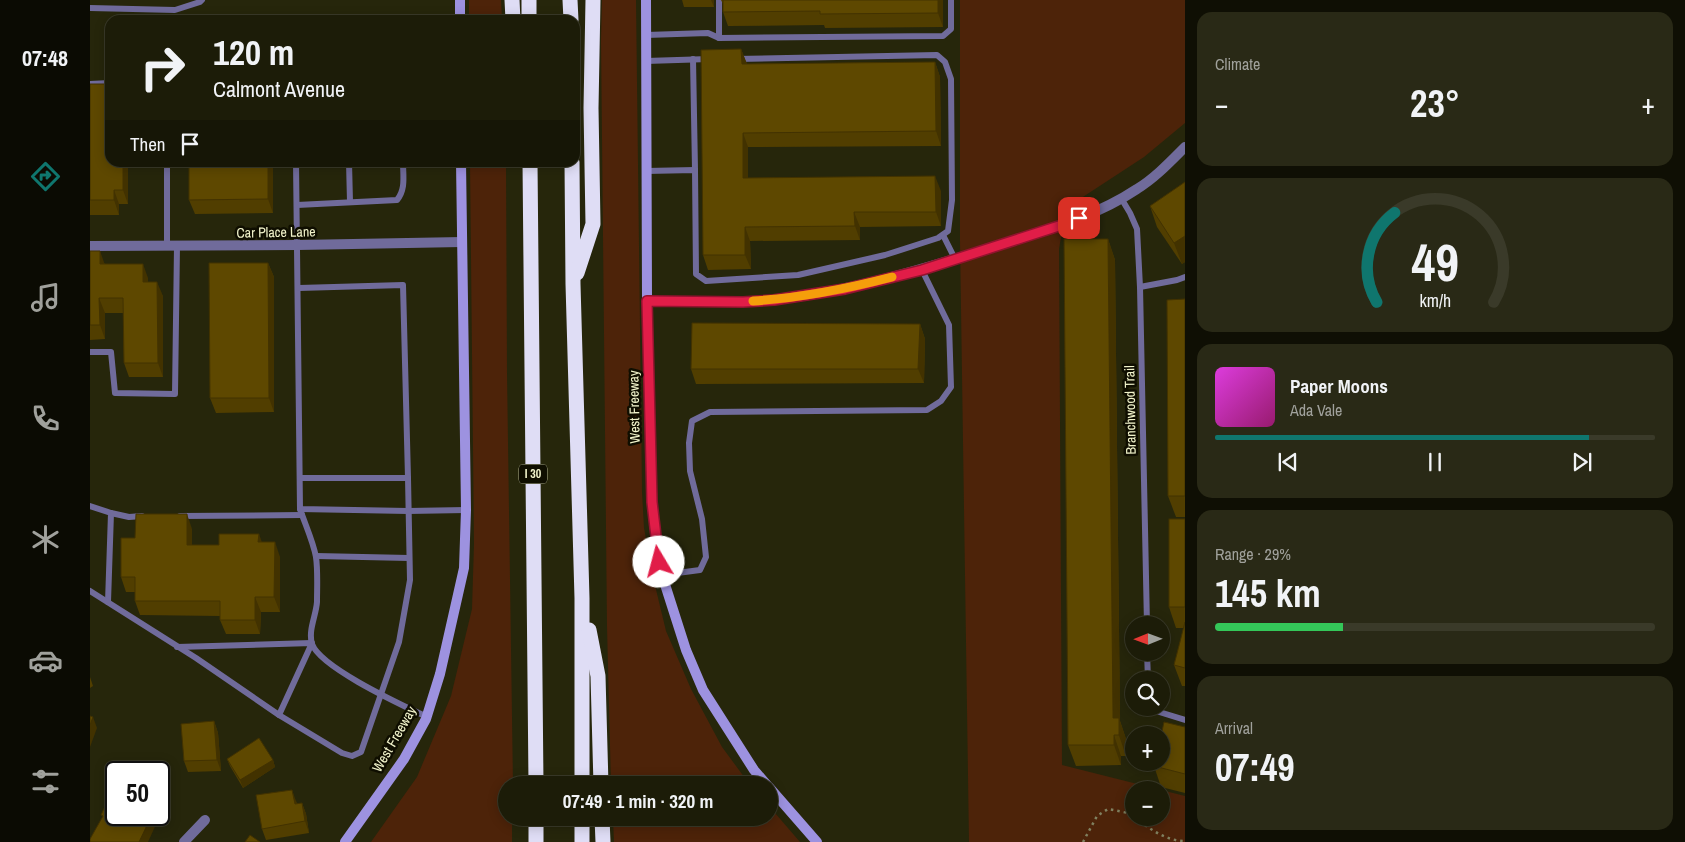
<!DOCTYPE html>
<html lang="en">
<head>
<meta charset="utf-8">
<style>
	:root { --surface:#1c1c08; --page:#292916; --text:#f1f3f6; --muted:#a0a19c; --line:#3a3a29; --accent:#0f766e }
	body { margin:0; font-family:"Archivo Narrow",sans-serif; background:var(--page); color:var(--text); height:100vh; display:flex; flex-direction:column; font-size:19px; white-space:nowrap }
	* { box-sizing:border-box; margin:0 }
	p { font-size:16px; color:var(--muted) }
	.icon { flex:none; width:28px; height:28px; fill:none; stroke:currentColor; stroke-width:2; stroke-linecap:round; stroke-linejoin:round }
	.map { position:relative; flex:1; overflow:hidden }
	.panel { display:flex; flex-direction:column; gap:12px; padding:12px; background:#0f0f04; width:500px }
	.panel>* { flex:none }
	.top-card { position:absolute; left:15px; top:15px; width:475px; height:152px; border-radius:15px; box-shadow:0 2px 12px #0003,0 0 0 1px var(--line); background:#1c1c08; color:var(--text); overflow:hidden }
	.needle { width:32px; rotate:269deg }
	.fabs { position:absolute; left:1035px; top:616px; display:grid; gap:10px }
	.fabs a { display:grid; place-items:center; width:45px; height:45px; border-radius:50%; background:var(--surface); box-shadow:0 2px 12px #0003,0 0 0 1px var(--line); font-size:25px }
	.speed { position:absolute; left:15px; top:761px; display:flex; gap:10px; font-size:25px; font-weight:700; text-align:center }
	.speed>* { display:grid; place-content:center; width:65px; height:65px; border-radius:50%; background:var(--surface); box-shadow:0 2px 12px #0003,0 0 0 1px var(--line); line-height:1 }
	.speed .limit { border:2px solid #111; border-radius:8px; background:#fff; color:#111 }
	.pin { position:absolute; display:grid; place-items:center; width:42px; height:42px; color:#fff; margin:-21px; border-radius:10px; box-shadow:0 2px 8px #0006 }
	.me { position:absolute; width:55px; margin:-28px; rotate:352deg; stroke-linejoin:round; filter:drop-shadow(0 0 4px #0008) }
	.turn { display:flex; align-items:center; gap:18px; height:105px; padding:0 25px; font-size:22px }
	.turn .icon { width:65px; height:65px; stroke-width:2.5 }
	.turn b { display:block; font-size:35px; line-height:42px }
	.then { display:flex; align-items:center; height:48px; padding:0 25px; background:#0003; gap:10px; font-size:19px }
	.big { font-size:38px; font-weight:800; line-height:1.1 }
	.panel .tile { flex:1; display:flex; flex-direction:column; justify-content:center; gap:8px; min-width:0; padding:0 18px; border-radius:15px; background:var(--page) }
	.panel .dial { align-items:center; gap:0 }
	.dial svg { height:130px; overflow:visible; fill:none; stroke:var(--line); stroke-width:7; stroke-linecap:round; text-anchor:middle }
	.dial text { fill:var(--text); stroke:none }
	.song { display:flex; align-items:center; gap:15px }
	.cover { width:60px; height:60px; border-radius:8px; background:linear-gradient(135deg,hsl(300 70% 55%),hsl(320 70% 35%)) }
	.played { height:5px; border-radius:2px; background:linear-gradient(90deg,var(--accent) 85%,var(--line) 85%) }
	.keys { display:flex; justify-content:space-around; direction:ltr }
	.heat { display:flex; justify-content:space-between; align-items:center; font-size:28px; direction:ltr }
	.charge { height:8px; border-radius:4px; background:linear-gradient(90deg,#34c759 29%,var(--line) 0) }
	.trip { position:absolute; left:408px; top:776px; width:280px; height:50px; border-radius:25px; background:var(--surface); box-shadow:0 2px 12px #0003,0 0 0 1px var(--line); font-weight:800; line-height:50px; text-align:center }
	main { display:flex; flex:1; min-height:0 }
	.tab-bar { display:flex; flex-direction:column; width:90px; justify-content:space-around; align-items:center; background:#0b0b03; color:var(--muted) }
	.tab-bar .icon { width:35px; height:35px }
	.tab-bar .selected { color:var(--accent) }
	.tab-bar b { font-size:22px; color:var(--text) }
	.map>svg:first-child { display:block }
	.green { fill:#4d2309; fill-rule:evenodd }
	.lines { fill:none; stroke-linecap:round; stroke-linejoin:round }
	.path { stroke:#808160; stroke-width:2.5; stroke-dasharray:2.5 4; stroke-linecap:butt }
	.service { stroke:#706b9b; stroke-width:6 }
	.minor { stroke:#706b9b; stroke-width:10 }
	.tertiary { stroke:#706b9b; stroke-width:10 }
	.secondary { stroke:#9d92e0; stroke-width:10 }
	.motorway { stroke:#dfddf5; stroke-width:15 }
	.wall { fill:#513e00 }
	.shaded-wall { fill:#423200 }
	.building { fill:#5e4800; stroke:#423200 }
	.route-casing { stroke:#92132f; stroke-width:12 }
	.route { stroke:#e11d48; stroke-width:9 }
	.slow { stroke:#f59e0b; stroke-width:9 }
	.labels { text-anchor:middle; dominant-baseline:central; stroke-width:5; stroke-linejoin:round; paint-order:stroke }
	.shield { fill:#0f0e00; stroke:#aeaf8e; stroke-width:1 }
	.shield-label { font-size:12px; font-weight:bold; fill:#f2f4cb }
	.street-label { font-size:14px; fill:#f2f4cb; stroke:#0f0e00 }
</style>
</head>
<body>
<main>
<nav class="tab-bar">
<b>07:48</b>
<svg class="icon selected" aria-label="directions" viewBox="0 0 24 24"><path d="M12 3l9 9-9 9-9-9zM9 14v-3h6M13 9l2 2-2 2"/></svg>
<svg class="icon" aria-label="music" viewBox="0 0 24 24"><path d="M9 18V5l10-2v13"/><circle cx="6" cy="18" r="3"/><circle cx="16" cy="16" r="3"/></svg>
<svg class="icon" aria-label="phone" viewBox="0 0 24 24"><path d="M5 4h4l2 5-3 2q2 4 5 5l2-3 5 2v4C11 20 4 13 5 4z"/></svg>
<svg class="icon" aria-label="climate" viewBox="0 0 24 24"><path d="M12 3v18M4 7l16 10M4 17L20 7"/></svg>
<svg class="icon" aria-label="car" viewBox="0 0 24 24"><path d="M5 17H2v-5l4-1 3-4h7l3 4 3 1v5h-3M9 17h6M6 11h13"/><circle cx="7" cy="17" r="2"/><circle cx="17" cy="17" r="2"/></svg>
<svg class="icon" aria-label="filters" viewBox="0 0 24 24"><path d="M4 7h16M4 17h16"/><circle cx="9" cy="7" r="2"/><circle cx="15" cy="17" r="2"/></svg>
</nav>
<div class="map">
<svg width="1095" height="842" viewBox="0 0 1095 842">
	<rect width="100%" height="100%" fill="#26260b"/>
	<g class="green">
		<polygon points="379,0 411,0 412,20 379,20"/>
		<polygon points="512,0 546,0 552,492 554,528 562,573 576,631 601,689 632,747 660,785 521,785 517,626 511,41"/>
		<path d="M870,0H1095V123L1054,157L976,208L969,249L972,765L1095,796V842H879L870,241ZM1044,790H1071V818H1044Z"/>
		<polygon points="380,163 416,163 417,373 423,785 416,785 416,818 422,818 422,842 281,842 327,777 361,696 382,609 384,544"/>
		<polygon points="679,806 710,842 524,842 523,818 679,818"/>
	</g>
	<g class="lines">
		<g class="path">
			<path d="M1044,818C1060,828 1075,841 1095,841"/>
			<polyline points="993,842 1007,816 1018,809 1038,813 1044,817"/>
		</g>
		<g class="service">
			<polyline points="629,0 629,38"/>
			<polyline points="0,8 85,10 110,2 112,0"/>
			<polyline points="556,35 618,33 629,38 853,36 861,29 861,0"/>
			<polyline points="603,59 605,170"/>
			<polyline points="556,61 619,59"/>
			<polyline points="0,84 20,83"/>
			<polyline points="77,162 77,246"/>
			<polyline points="206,162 210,509 318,511 376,510"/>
			<polyline points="259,162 260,202"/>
			<polyline points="556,171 605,170 606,274 616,281 708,275 795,255 848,238 858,231 862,200 861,79 855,62 847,55 646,59"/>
			<polyline points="1031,198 1040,213 1047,229 1050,287 1057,625"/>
			<path d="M207,205L307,200C316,189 313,176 313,162"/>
			<polyline points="853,235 865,259"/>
			<polyline points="1050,287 1087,280 1095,277"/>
			<polyline points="209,288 313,285 318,478"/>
			<polyline points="0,352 21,352 25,393 85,394 87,246"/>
			<polyline points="0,506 21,513 18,602"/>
			<path d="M210,509C215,524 223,541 226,557C228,571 227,588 227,602C226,616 218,630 222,644C231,668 312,705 337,717"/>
			<polyline points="21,513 39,517 52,516"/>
			<polyline points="90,516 212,515"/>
			<polyline points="226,556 319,558"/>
			<polyline points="572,575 610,570 616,557 612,519 600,471 599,443 602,421 620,412 837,410 851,401 861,387 859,325 832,270"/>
			<polyline points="0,591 106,658 189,715"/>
			<polyline points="87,647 222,643 189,715 252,753 262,756 271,752 309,642 320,580 318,478 210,478"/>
			<polyline points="1057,652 1058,680"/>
			<polyline points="1062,708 1066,711 1095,720"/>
		</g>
		<g class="minor">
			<polyline points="0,246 208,245 372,242"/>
			<polyline points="94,842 115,820"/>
		</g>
		<path class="tertiary" d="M557,301C599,301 641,303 682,300C759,292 833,269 907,246C954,231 1005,217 1047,189C1065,178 1080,162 1095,147"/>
		<g class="secondary">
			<polyline points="370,0 370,20"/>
			<polyline points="556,0 557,301 562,502 567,549 572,575 596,650 613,690 664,770 677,785"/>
			<polyline points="679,787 727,842"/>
			<polyline points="255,842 314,759 336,719 350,674 374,568 376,510 371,162"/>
		</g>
		<g class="motorway">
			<polyline points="422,0 423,20"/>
			<polyline points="439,0 439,20"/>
			<polyline points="480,0 481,20"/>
			<polyline points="440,162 446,785"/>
			<polyline points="482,162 483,284 492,598 492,785"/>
			<polyline points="487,273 503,224 501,108 503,0"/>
			<polyline points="499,630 508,676 511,785"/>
			<polyline points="446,818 446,842"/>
			<polyline points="512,818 513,842"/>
			<polyline points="492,842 492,818"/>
		</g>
	</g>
	<g class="wall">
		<polygon points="592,0 624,0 624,7 594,7"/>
		<polygon points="631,0 853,0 853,27 735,28 734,25 638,26 633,12 633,4"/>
		<polygon points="651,49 657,64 845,62 850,77 851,146 658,147 658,178 851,191 851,226 770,227 770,240 660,241 661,269 618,270 613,255"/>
		<polygon points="0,84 20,162 62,162 62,165 38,165 38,204 29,204 29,215 0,215"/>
		<polygon points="99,162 183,162 183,213 105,214 99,200"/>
		<polygon points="1095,182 1095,262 1092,264 1067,227 1060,206"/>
		<polygon points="1018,239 1025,260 1030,721 1036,739 1036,756 1031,756 1031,765 986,766 978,745"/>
		<polygon points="0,251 15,264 58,278 58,282 73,296 73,377 39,377 34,363 33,313 15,313 15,339 0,340"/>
		<polygon points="178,263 184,277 184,412 126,413 120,398"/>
		<polygon points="1095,299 1095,517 1086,517 1078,496"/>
		<polygon points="830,324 835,339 834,383 606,384 601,369"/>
		<polygon points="1095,519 1095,686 1092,686 1084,665 1094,628 1086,628 1079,607"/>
		<polygon points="102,529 102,545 129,545 172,542 190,557 190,612 171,612 170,634 136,634 130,620 130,616 50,615 45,601 45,592 36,592 31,577 45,538"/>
		<polygon points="0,677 3,686 0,688"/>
		<polygon points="124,721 128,733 131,771 98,772 94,761"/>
		<polygon points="1095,727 1095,793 1071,787 1064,766"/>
		<polygon points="137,759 183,760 185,767 153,788 140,766"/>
		<polygon points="206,801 207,804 212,803 216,814 219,833 176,840 172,829"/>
	</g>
	<g class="shaded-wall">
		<polygon points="621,0 624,0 624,7"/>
		<polygon points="848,0 853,0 853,27 848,13"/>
		<polygon points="651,49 657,64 652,64"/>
		<polygon points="845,62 850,77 851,146 846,131"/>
		<polygon points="653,133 658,147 658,192 653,178"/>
		<polygon points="33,162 37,162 38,165 38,204 33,190"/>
		<polygon points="178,162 183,162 183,213 178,199"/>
		<polygon points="845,176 851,191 851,226 846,212"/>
		<polygon points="24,190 29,204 29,215 24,200"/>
		<polygon points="764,212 770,227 770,240 765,226"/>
		<polygon points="655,227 660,241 661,269 655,255"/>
		<polygon points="1095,236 1095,262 1092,264 1084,243"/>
		<polygon points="1018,239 1025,260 1030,721 1036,739 1036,756 1023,718 1023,711"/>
		<polygon points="10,251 15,265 10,264"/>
		<polygon points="178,263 184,277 184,412 179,398"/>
		<polygon points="53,264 58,278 58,296 53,282"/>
		<polygon points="67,282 73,296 73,377 68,363"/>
		<polygon points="9,298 15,313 15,339 10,325"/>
		<polygon points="830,324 835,339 834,383 828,369"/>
		<polygon points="97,514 102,529 102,559 97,545"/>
		<polygon points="169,534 174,548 168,542"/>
		<polygon points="185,542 190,557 190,612 184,597"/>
		<polygon points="165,597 171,612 170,634 165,620"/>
		<polygon points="3,717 7,728 0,747 0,725"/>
		<polygon points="124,721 128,733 131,771 127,760"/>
		<polygon points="1024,735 1031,756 1031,765 1024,745"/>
		<polygon points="183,760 185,767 153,788 150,780"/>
		<polygon points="75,775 79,785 69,801 69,785"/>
		<polygon points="202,790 206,801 209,815 205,804"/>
		<polygon points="212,803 216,814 219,833 215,821"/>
		<polygon points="62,815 66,815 68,820 58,842 49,842"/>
	</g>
	<g class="building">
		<polygon points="633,0 848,0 848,13 730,14 730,11 633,12"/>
		<polygon points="651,49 652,64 845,62 846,131 653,133 653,178 845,176 846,212 764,212 765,226 655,227 655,255 613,255 611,50"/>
		<polygon points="0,84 20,84 20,162 33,162 33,190 24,190 24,200 0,200"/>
		<polygon points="99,162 178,162 178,199 99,200"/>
		<polygon points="1095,182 1095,236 1084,243 1060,206"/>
		<polygon points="974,239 1018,239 1023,711 1023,718 1029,718 1029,735 1024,735 1024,745 978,745"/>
		<polygon points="0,251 10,251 10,264 53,264 53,282 67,282 68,363 34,363 33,298 9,298 10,325 0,325"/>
		<polygon points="119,263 178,263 179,398 120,398"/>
		<polygon points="1095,299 1095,496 1078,496 1077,300"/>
		<polygon points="602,323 830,324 828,369 601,369"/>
		<polygon points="46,514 97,514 97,545 129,545 129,534 169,534 168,542 185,542 184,597 165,597 165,620 130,620 130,601 45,601 45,577 31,577 31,538 45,538"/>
		<rect x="1079" y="519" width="16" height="88"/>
		<polygon points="1095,622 1095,668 1084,665"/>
		<polygon points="0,716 3,717 0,725"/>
		<polygon points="124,721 127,760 94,761 91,724"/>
		<polygon points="1074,722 1095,727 1095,774 1064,766 1065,762 1071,762 1071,736"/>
		<polygon points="169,738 183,760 150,780 137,759"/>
		<polygon points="44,765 56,772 40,772"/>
		<polygon points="62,766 75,775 69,785 69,772 58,772"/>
		<polygon points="202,790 205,804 212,803 215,821 172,829 166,795"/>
		<polygon points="22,791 26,793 26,815 62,815 49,842 0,842 0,839 13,816 11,815"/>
		<polygon points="160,835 170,842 155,842"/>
	</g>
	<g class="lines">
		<g class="route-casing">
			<polyline id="route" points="569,562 562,502 557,301 653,302 684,300 755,289 832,270 975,224 989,218"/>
		</g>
		<use href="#route" class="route"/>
		<path class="slow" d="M663,301C710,298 756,289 802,277"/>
	</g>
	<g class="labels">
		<rect class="shield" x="429" y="464.5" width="28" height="19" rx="4"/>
		<g class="shield-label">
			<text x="443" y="474">I 30</text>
		</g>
		<g class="street-label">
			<text transform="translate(186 232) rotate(-1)">Car Place Lane</text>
			<text transform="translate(544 407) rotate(-91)">West Freeway</text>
			<text transform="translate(1040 410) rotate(-91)">Branchwood Trail</text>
			<text transform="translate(304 739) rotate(-60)">West Freeway</text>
		</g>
	</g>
</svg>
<div class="fabs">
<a><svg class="needle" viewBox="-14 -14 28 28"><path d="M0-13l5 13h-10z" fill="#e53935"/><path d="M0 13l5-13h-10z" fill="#a0a19c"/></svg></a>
<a><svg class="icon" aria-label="search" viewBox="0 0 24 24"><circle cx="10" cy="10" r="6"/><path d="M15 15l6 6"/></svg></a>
<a>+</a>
<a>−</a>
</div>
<div class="speed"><div class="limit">50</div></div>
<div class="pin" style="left:989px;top:218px;background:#d93025"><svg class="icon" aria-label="arrive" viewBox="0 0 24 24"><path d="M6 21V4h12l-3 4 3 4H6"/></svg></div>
<svg class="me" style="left:569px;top:562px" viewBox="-20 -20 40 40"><circle r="19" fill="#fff"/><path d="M0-13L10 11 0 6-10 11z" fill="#e11d48"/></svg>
<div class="trip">07:49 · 1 min · 320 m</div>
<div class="top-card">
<div class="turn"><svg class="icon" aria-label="right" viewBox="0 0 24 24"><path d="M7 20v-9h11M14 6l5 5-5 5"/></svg><div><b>120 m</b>Calmont Avenue</div></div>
<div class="then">Then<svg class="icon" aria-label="arrive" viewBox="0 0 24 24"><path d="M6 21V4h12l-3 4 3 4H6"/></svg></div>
</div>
</div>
<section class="panel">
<div class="tile"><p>Climate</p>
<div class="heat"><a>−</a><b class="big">23°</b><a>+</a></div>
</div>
<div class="tile dial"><svg viewBox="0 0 100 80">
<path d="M14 69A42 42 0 1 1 86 69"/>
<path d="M14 69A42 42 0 0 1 25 14" stroke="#0f766e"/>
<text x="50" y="56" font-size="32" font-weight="700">49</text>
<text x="50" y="72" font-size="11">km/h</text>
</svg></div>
<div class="tile">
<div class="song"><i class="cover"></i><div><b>Paper Moons</b><p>Ada Vale</p></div></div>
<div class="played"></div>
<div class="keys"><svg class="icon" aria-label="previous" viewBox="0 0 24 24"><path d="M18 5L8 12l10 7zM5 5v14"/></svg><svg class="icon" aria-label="pause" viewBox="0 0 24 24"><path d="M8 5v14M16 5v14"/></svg><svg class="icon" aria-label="next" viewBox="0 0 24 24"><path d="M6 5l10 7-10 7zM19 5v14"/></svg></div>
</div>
<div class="tile"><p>Range · 29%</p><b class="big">145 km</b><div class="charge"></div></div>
<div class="tile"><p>Arrival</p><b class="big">07:49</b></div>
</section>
</main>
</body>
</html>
